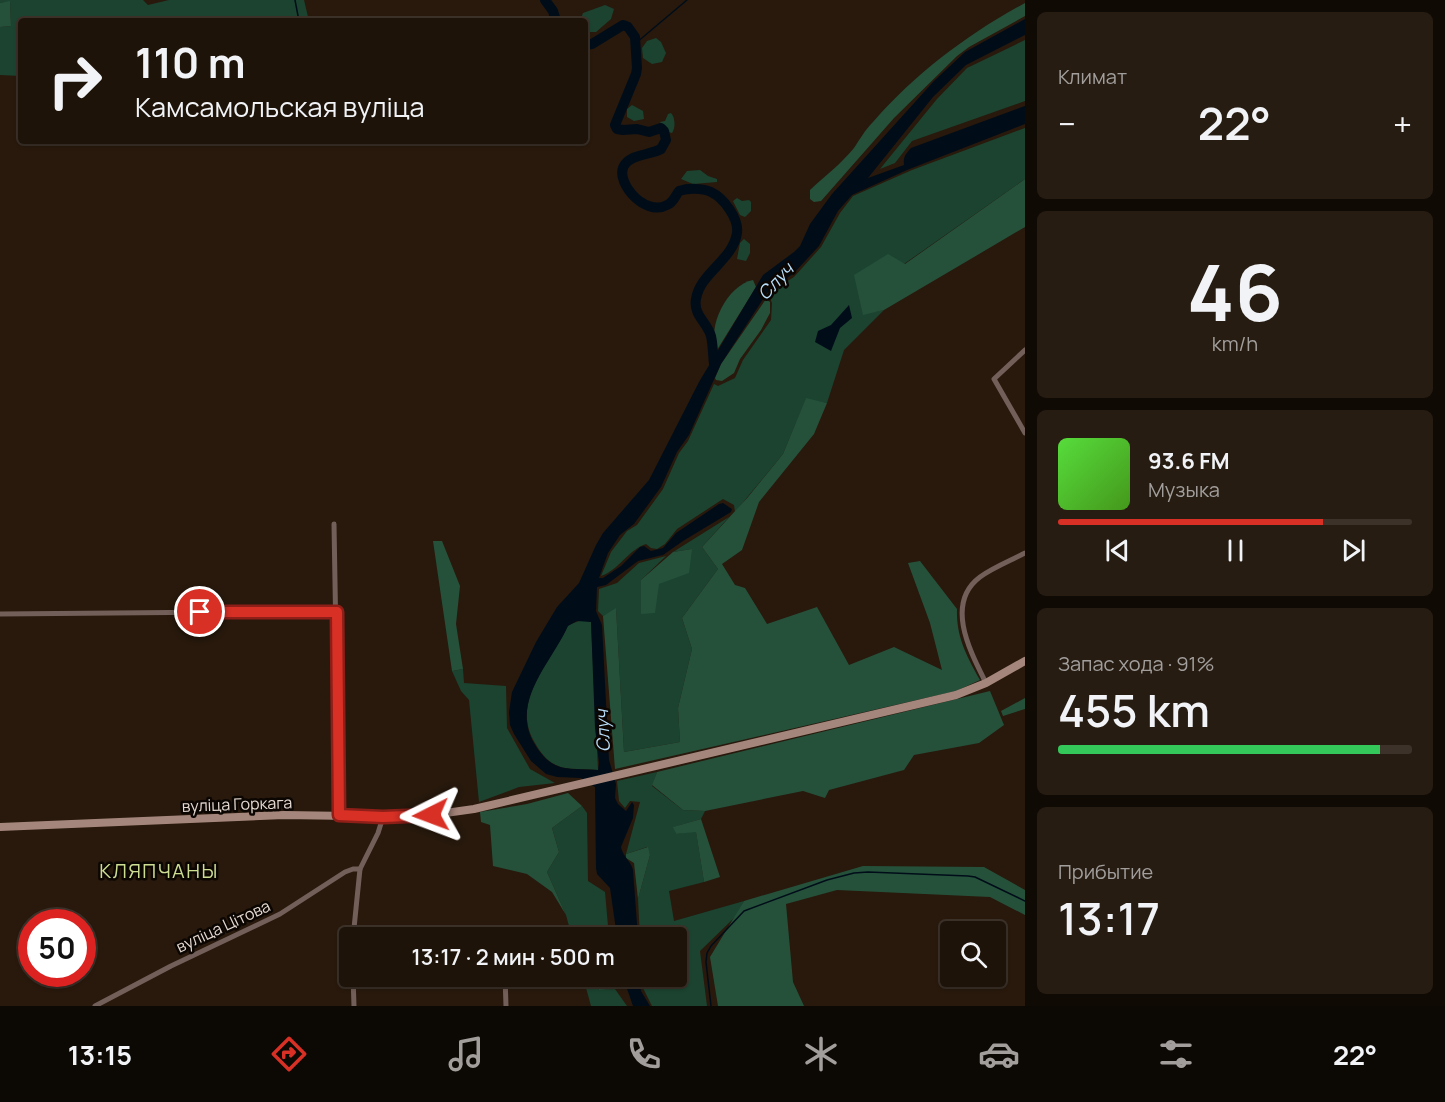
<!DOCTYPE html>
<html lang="ru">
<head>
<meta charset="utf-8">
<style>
	:root { --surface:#1e1309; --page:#261c12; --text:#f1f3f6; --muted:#a19e9c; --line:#3c322a; --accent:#d93025 }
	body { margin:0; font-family:Manrope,sans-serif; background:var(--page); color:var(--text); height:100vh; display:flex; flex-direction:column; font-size:22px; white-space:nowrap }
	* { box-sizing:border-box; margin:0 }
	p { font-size:20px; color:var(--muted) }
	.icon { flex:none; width:33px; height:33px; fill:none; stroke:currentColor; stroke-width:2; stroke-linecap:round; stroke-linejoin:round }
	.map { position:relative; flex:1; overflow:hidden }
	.side { display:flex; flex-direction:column; gap:12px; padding:12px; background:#100a05; width:420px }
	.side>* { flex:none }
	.banner { position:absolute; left:18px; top:18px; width:570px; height:126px; border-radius:6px; box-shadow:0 2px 4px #0004,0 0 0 2px var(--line); background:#1e1309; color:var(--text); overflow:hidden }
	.fabs { position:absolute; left:940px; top:921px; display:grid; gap:12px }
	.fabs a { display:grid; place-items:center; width:66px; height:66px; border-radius:6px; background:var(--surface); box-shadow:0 2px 4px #0004,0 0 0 2px var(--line); font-size:30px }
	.speed { position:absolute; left:18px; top:909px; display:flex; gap:12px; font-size:30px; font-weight:700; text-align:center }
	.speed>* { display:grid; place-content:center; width:78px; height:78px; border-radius:50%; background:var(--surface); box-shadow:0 2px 4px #0004,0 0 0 2px var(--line); line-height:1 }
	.speed .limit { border:9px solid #d22; background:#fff; color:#111 }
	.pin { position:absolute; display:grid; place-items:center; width:51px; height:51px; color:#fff; margin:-26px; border:3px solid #fff; border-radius:50%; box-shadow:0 2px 6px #0007 }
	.me { position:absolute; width:66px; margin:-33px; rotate:267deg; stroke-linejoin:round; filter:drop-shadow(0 0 4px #0008) }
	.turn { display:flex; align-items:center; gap:21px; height:126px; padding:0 18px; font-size:27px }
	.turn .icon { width:78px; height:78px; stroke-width:2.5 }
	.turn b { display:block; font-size:42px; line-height:51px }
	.big { font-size:45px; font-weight:600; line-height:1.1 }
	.side .card { flex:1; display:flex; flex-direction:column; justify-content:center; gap:9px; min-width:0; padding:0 21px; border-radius:9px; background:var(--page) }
	.side .dial { align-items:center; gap:0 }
	.dial b { font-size:78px; line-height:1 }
	.song { display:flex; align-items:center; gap:18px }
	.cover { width:72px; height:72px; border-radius:9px; background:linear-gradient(135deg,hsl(110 70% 55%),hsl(100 70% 35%)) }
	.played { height:6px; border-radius:3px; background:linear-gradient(90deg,var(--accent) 75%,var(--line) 75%) }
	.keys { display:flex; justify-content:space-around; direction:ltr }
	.heat { display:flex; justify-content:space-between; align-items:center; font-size:33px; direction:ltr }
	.charge { height:9px; border-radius:4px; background:linear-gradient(90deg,#34c759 91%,var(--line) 0) }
	.trip { position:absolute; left:339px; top:927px; width:348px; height:60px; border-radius:6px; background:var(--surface); box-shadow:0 2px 4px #0004,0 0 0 2px var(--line); font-weight:600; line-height:60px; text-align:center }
	.menu { display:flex; height:96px; justify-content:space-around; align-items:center; background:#0c0804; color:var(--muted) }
	.menu .icon { width:42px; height:42px }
	.menu .on { color:var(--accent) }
	.menu b { font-size:27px; color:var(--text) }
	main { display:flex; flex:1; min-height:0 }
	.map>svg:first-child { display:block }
	.green { fill:#1b4330 }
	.forest { fill:#25513b }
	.water { fill:#000d19; fill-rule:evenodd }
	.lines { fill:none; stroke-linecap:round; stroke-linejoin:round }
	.stream { stroke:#000d19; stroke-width:1.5 }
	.river { stroke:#000d19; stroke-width:10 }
	.minor { stroke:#735f59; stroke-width:5 }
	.secondary { stroke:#a5867c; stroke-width:8 }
	.route-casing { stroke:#8d1f18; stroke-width:15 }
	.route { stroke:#d93025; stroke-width:10 }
	.labels { text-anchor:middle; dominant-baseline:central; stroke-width:5; stroke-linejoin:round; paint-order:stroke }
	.street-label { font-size:16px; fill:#e5dad2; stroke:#0c0603 }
	.water-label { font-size:18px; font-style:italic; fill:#b7def9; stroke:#0c0603 }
	.quarter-label { font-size:20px; letter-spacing:1.5px; fill:#cddd91; stroke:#0c0603 }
</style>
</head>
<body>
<main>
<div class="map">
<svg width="1025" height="1006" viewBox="0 0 1025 1006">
	<rect width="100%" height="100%" fill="#28190c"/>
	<g class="green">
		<polygon points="0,0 143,0 148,5 169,0 304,0 309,21 21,21 21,76 0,75 0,27 11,26 10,2 0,3"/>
		<polygon points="605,5 614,9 611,19 596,32 585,32 585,21 580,21 583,13"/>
		<polygon points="656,38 661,42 666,53 662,62 652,64 643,58 642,48 647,41"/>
		<polygon points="1025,40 1025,101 912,141 895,163 880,169 937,99 967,68"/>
		<polygon points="632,105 643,111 644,119 634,121 627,117 627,109"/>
		<path d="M671,113C675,117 676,128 672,133L668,132L660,122L665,121L668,114Z"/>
		<path d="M1025,128V179L904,264L863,314L884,310L844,350L827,403L806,399L783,454L735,512L734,505L723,499L677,529L665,544L657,549L651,548L646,544C628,550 619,570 601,576L611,552L627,531L637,525L663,489L679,453L688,441L714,384L718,386L735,378L743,360L771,320L772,303L769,296L773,290L794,277L821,247L840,213L853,196L912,170Z"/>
		<polygon points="700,170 708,176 717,179 717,182 693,184 681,179 687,171"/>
		<polygon points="737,198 742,201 749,200 751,202 751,211 745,217 740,215 733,201"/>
		<polygon points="744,239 750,244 750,253 746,261 737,259 740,243"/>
		<polygon points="729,517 702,547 718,569 682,618 692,649 678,708 680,742 624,752 616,609 603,616 598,611 599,589 617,583 639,563 666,556 641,580 659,584 692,549 673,552"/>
		<path d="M582,620L591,622L598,770C567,768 552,773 535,743C509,701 552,662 568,625Z"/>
		<polygon points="463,669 464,683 506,686 507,728 530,769 555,783 519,787 479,802 469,700 461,691 452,671"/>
		<polygon points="657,772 652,786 683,810 705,811 701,819 674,827 676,834 696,831 704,882 669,891 674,921 744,901 735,917 700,951 707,1006 652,1006 641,984 640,977 676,976 676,938 640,937 638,899 650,855 647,847 626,854 640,802 630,801 625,808 619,801 617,781"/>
		<polygon points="582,806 587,813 588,881 605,892 609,937 572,937 566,915 547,872 559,852 552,828"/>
		<polygon points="583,977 595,977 599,990 615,989 627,1006 591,1006"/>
	</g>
	<g class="forest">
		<polygon points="10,1 11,26 0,27 0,3"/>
		<path d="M1025,3V16L969,47L957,56L894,118L821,201L814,202L810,199V190C825,176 841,164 854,148C860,139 865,130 873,122C916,73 968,34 1025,3Z"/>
		<polygon points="1025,179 1025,227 884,310 863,315 854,275 888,254 905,264"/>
		<path d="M753,280L756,287L717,350C706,328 727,285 753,280Z"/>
		<polygon points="766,299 770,302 770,313 761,330 740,359 734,373 722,381 716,380 715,378 721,364"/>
		<path d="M806,398L827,403L814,434L759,502L742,550L722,564L735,585L745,588L767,624L817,607L849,665L894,647L942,670L930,623L908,563L920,561L957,609C956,637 967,657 980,680L956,691L615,769L603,616L616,608L624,752L680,742L678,708L692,649L682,618L718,569L702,547L748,497L783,454Z"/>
		<polygon points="433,541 442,541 460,586 456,624 463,669 452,671"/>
		<polygon points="692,549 689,573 659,584 655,613 641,614 641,580 673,552"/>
		<polygon points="990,691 1004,725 979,743 914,755 904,770 829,790 825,798 803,791 705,811 683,810 652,785 657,772"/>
		<polygon points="1025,698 1025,709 1003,716 1001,711"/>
		<polygon points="568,793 582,806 552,828 559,852 547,872 566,915 552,892 527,874 493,866 490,825 481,822 480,812 527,804"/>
		<polygon points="701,819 720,877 704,882 696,832 676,834 673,827"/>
		<polygon points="648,847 650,855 638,899 634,863 626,858 626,854"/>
		<polygon points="863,866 984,867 1025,890 1025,915 990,897 837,890 786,904 793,982 804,1006 718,1006 710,957 744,901"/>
		<polygon points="595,977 614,977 615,989 599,990"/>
	</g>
	<g class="water">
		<path d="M1025,19V35L966,65L933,97L868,178L904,165C903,156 906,154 911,148L1025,106V124L907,170L852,195L838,211L819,246L794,273L767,293L721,364L689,435L677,452L661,487L634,524L620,535L608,553L599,578H603L621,566L640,547L644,546L651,551L663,548L676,533L719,504L723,503L732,509L731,512L683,541L663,555L638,561L606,585L597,587L596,611L602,625L609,760L616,784L615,798L618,804L626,811L632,802L634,805L633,818L621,847C623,857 631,861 633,870L638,937H617L610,888L597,874L596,868L595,787L581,778L557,777L546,774L531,761L514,734L510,725L509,712L512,692L536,642L557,607L579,583L596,545L603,533L649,480L699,382L763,275L794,252L800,246L810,224L832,194L934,81L965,52ZM577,621L591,622L595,728L599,763L598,770C566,768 552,773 534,743C510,701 552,662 568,626Z"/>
		<polygon points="849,305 852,318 840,328 831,351 815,342 818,331 831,325"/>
		<polygon points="623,977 639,977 641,991 650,1006 633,1006"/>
	</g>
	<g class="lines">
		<g class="stream">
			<polyline points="295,0 299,21"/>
			<polyline points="636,43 687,0"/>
			<polyline points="711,1006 706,962 707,953 711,946 744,911 827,880 854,873 868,872 968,876 975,877 1025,901"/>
		</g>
		<g class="river">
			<polyline points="545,0 553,11 556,21"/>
			<path d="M585,45L592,44L623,25L628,27L635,37L637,68L636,74L615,125L617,129L623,130L637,129L649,132L661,128L664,131L666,140L661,149C650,155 634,154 626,163C611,178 644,218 667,205C674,202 675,196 679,191C688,188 702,188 711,192C724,198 739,219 737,233C733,260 700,273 696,299C693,315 707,322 711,336C713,345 713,355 714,364"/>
		</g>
		<g class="minor">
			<polyline points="1025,350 994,379 1025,433"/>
			<polyline points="334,524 339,815"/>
			<polyline points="0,614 337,611"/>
			<path d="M986,683C971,653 944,604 980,577C994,567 1010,561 1025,553"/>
			<polyline points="353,938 360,869 378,833 383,817"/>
			<polyline points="353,976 354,1006"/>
			<polyline points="505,976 506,1006"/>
			<polyline points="95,1006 171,966 280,914 345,872 353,869 360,869"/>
		</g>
		<polyline class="secondary" points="0,827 284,815 417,817 474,809 956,695 986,683 1025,661"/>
	</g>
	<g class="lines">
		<g class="route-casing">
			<polyline id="route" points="200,612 337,612 339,815 383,817 431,815"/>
		</g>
		<use href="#route" class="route"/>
	</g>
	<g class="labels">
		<g class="street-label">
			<text transform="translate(237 804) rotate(-2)">вуліца Горкага</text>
			<text transform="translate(223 926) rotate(-25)">вуліца Цітова</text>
		</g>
		<g class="water-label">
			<text transform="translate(775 281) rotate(-47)">Случ</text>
			<text transform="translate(602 731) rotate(-93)">Случ</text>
		</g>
		<g class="quarter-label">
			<text x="159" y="870">КЛЯПЧАНЫ</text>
		</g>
	</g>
</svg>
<div class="fabs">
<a><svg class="icon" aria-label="search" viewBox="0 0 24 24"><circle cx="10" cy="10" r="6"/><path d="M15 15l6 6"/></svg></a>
</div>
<div class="speed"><div class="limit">50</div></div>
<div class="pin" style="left:200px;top:612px;background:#d93025"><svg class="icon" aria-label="arrive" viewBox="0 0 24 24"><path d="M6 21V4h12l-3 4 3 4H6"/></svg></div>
<svg class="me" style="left:431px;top:815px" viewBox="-20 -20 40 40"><path d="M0-17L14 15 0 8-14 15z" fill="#d93025" stroke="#fff" stroke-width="4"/></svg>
<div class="trip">13:17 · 2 мин · 500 m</div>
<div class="banner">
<div class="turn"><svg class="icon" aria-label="right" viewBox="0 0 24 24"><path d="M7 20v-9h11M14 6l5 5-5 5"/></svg><div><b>110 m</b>Камсамольская вуліца</div></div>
</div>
</div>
<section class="side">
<div class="card"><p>Климат</p>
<div class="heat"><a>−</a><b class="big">22°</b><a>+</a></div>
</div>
<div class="card dial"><b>46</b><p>km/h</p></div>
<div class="card">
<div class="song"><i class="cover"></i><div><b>93.6 FM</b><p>Музыка</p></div></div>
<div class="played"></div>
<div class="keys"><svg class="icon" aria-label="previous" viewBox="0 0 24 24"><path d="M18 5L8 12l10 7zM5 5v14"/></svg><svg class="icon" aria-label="pause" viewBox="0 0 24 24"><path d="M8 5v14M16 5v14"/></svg><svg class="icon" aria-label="next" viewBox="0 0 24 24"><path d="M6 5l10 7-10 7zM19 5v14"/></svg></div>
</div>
<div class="card"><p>Запас хода · 91%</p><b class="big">455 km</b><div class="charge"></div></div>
<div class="card"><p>Прибытие</p><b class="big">13:17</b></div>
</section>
</main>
<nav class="menu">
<b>13:15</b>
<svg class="icon on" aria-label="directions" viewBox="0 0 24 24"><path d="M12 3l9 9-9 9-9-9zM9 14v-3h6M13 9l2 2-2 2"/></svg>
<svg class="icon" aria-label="music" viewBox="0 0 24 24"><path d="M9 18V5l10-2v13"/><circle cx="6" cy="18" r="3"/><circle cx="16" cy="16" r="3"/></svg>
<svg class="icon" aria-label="phone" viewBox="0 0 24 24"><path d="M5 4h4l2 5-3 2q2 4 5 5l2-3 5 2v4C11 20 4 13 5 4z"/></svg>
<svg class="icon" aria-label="climate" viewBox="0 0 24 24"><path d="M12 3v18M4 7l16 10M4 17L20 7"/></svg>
<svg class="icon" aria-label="car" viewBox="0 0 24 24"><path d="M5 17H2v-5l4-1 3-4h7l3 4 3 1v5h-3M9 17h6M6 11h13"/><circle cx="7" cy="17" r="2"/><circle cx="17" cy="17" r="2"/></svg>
<svg class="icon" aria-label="filters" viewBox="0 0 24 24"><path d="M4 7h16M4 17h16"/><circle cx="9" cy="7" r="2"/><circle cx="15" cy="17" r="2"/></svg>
<b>22°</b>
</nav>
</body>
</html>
